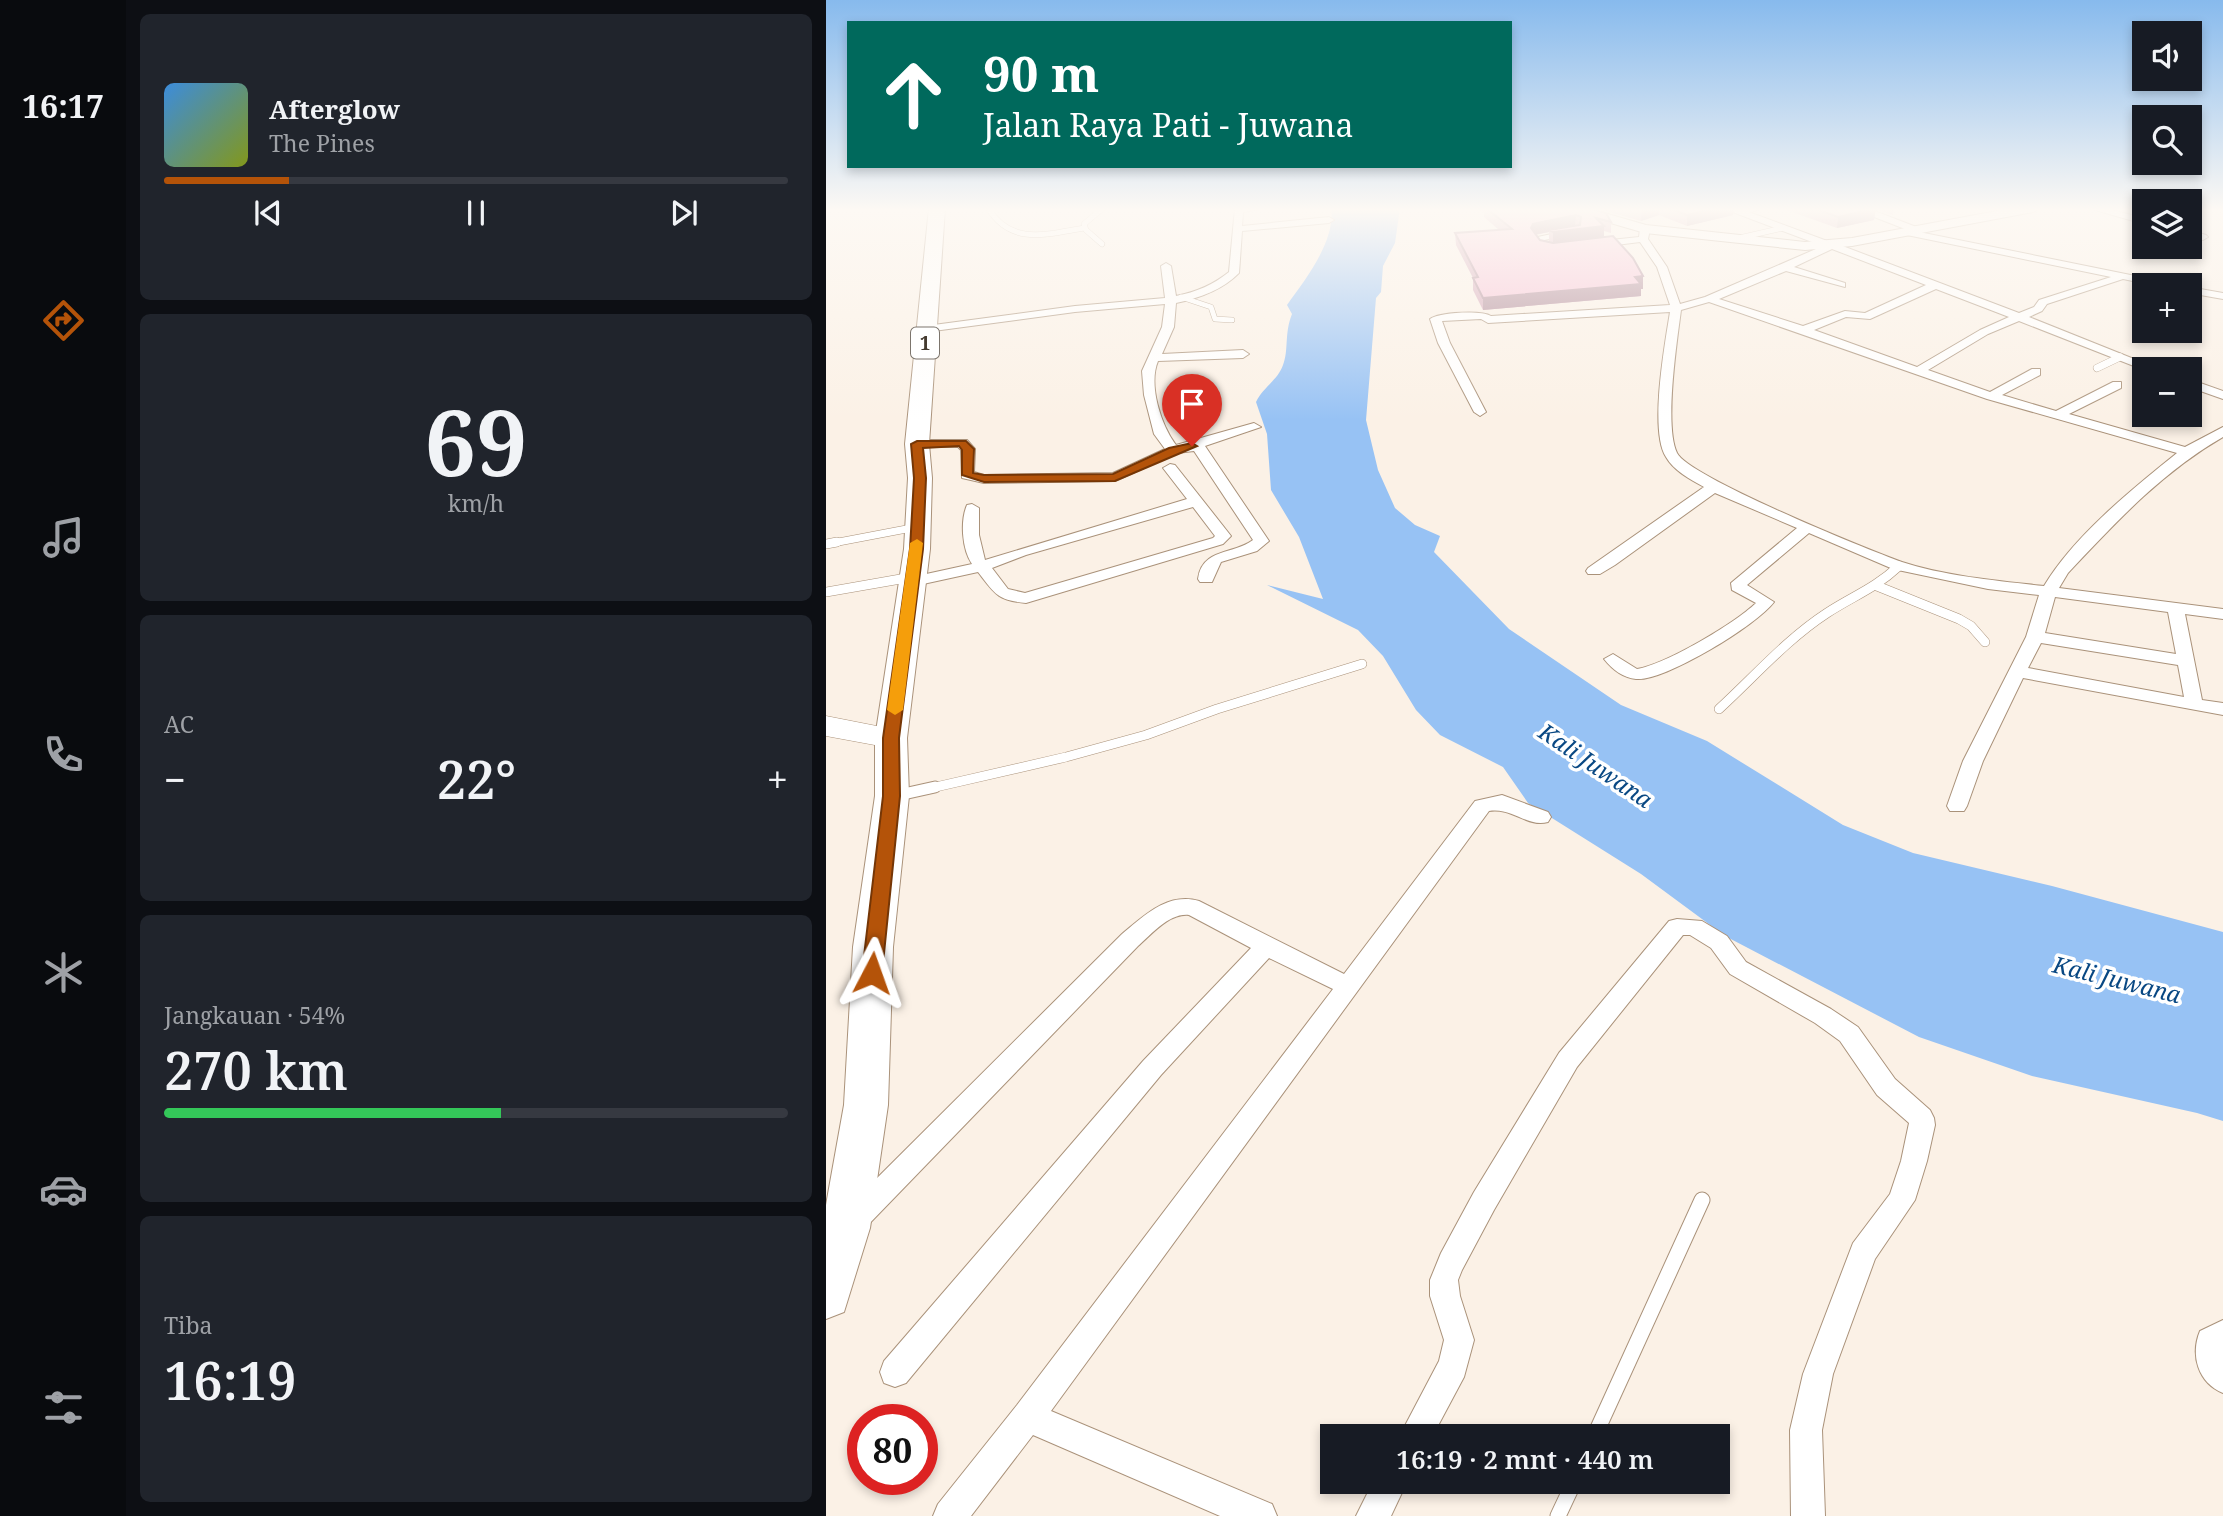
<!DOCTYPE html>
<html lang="id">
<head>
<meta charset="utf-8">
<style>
	:root { --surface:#171b24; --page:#20242c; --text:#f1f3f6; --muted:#9ea1a6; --line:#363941; --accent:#b45309 }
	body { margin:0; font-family:"Noto Serif",serif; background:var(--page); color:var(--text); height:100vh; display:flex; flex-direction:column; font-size:26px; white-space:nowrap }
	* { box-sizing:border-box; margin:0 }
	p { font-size:23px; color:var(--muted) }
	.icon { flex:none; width:38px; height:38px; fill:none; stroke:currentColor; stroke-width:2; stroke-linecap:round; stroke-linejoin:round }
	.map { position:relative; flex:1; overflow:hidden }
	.details { display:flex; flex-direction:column; gap:14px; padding:14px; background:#0d0f14; width:700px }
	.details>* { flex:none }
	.banner { position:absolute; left:21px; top:21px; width:665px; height:147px; border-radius:0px; box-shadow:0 4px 10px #0003; background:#00695c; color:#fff; overflow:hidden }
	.controls { position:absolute; left:1306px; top:21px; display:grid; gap:14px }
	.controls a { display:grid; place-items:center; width:70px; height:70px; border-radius:0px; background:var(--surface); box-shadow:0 4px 10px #0003; font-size:35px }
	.speed { position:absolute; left:21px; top:1404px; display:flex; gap:14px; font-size:35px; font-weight:700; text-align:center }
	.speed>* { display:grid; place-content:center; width:91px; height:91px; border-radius:50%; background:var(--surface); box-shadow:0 4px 10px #0003; line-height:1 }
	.speed .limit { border:10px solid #d22; background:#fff; color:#111 }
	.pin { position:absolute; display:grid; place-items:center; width:60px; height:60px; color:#fff; margin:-72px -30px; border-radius:50% 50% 50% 0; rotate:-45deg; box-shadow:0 0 7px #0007 }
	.pin .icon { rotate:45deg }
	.me { position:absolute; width:77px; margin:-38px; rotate:4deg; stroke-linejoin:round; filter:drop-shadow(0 0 5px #0008) }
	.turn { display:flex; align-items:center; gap:24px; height:147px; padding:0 21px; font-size:32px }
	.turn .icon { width:91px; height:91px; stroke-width:2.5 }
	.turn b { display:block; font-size:49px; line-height:60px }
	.big { font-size:52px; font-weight:600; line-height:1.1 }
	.details .card { flex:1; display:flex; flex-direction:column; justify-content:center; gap:10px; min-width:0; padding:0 24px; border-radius:10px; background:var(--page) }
	.details .dial { align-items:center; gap:0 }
	.dial b { font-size:91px; line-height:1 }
	.song { display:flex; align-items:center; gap:21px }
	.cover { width:84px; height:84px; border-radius:10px; background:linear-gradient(135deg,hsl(210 70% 55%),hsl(70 70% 35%)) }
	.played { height:7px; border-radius:4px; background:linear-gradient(90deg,var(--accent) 20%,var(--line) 20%) }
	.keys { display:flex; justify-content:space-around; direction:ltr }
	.heat { display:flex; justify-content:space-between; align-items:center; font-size:38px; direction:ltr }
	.charge { height:10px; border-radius:5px; background:linear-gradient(90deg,#34c759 54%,var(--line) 0) }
	.trip { position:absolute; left:494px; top:1424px; width:410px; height:70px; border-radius:0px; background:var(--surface); box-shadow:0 4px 10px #0003; font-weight:600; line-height:70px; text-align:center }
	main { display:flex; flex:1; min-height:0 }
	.tab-bar { display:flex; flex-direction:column; width:126px; justify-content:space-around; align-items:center; background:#090b0e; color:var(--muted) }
	.tab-bar .icon { width:49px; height:49px }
	.tab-bar .on { color:var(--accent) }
	.tab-bar b { font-size:32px; color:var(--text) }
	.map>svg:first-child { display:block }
	.water { fill:#97c2f4 }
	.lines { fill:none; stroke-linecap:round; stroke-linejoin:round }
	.service-far4-casing { stroke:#aa927a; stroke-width:6 }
	.service-far3-casing { stroke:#aa927a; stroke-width:8 }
	.service-far2-casing { stroke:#aa927a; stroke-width:10 }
	.service-far1-casing { stroke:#aa927a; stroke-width:13 }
	.service-casing { stroke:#aa927a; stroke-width:17 }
	.minor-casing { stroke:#aa927a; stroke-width:2 }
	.tertiary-casing { stroke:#aa927a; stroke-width:2 }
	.secondary-casing { stroke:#aa927a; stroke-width:2 }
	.primary-casing { stroke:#aa927a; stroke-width:1 }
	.trunk-casing { stroke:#aa927a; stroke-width:2 }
	.service-far4 { stroke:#fff; stroke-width:5 }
	.service-far3 { stroke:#fff; stroke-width:7 }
	.service-far2 { stroke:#fff; stroke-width:9 }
	.service-far1 { stroke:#fff; stroke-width:11 }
	.service { stroke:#fff; stroke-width:15 }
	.minor { fill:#fff; fill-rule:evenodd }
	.tertiary { fill:#fff; fill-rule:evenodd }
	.secondary { fill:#fff; fill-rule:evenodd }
	.primary { fill:#fff; fill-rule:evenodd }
	.trunk { fill:#fff; fill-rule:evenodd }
	.wall { fill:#d4a5b7; fill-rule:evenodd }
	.shaded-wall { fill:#ad8695 }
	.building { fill:#f7c0d5; stroke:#ad8695; stroke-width:2 }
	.route { fill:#b45309; stroke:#753606; stroke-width:2 }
	.slow { fill:#f59e0b }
	.labels { text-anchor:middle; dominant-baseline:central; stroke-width:7; stroke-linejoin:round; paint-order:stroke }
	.shield { fill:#fff; stroke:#7c756d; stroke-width:2 }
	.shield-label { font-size:19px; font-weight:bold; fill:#443a2f }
	.water-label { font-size:23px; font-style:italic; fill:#094883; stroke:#fff }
</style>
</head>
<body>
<main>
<nav class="tab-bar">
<b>16:17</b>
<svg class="icon on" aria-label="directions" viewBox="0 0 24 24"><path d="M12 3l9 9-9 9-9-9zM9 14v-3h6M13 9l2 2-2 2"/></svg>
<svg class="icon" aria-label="music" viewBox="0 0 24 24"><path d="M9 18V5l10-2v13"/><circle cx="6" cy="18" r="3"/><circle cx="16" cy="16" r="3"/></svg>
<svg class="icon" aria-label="phone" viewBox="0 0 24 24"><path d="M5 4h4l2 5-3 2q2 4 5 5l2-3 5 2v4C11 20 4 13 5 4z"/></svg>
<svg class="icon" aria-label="climate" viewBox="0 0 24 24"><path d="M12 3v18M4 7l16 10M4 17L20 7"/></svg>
<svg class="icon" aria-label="car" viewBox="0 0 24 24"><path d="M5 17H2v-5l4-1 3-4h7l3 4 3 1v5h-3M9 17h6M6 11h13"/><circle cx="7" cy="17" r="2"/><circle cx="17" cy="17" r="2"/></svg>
<svg class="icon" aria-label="filters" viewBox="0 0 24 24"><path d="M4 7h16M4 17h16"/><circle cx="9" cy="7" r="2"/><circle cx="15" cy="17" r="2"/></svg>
</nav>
<section class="details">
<div class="card">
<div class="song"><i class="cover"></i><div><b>Afterglow</b><p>The Pines</p></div></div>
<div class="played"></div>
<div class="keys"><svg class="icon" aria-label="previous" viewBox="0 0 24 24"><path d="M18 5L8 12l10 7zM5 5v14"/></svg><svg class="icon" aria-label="pause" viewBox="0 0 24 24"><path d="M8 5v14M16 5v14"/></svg><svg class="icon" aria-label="next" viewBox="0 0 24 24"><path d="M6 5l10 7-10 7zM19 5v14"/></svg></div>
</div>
<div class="card dial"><b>69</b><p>km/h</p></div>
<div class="card"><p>AC</p>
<div class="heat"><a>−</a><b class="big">22°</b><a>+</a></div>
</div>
<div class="card"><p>Jangkauan · 54%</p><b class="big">270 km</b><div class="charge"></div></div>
<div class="card"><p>Tiba</p><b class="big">16:19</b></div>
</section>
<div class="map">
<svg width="1397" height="1516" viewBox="0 0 1397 1516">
	<rect width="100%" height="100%" fill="#fbf1e6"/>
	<path class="water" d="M505,208H574L569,243L557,266L555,292L550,298L540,420L552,470L569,508L589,525L614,536L608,552L683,629L795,705L881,741L1017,825L1087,853L1226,886L1397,932V1121L1371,1113L1206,1076L1093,1037L899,936L815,874L702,803L677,767L614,735L590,710L557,656L532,630L441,585L497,599L473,537L445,490L441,434L430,402C437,387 452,380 457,365C463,350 458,334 466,314L461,305C479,280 510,241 505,208Z"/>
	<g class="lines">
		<g class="service-far4-casing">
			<g id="service-far4">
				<path d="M162,208C185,246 221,234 258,228"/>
				<polyline points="913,238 957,228"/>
				<polyline points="276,244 260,230 258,224 277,208"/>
				<polyline points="355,297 385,307 389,319 406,320"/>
			</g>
		</g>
		<g class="service-far3-casing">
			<g id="service-far3">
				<polyline points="1271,368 1294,357"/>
				<polyline points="2,544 91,527"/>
			</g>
		</g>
		<g class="service-far2-casing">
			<g id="service-far2">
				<polyline points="0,544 11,542"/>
				<polyline points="1051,586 1133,619 1145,626 1159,642"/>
				<polyline points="0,592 86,577"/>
				<path d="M893,709C928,677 961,639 1001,613C1029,595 1048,589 1073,566"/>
				<polyline points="101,789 240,757 320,735 391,709 536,664"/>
			</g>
		</g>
		<g class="service-far1-casing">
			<polyline id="service-far1" points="73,795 109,787"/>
		</g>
		<g class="service-casing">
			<g id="service">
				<polyline points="768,1437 876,1200"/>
				<polyline points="732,1516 748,1482"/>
			</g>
		</g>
		<g class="minor-casing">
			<g id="minor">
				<path d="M409,208H439L417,212L416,226L503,217L508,220L503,223L416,231L413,273C396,290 374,298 350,303L348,327L336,354L417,350L423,354L417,358L332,361C322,385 335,425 350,445L428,423L435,427L379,446L443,541L431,551L395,562L386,582H374L372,579C376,548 407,555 427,540L368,451L351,453L289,481L158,483L136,478L135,450L132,447H86L84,444L91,440H141L149,449L148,472L158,475L287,473L339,449L328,434L318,395L316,371L336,327L339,304L249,312L100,332L94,329L100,326L249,306L339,298L335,266L340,263L345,266L350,296C370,292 387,285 403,272Z"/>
				<polygon points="922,208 937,208 916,215 911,212"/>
				<polygon points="1262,208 1277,208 1318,218 1318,224"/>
				<path d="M1046,210L1093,228V232L1344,283L1345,285H1326L1297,279L1221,304L1216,311L1203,317L1333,369L1318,370L1193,321L1162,334L1102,370L1164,392L1206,369H1214V375L1176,395L1230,411L1287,382H1295V388L1243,414L1359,447L1397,427V437C1336,472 1290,522 1242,573L1233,588L1397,609V619L1359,614L1376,700L1397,703V715L1197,678L1157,761L1141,806L1138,811H1124L1121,806L1137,761L1200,637L1213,595L1162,589L1067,569L983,533L921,585L948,602C931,625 838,682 810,679C797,678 786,669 778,659L787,654L811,669C840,664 908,624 930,603L906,590L905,583L971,528L889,493L789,565L774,574H762L760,571L762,568L878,487C864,479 848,471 840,457C823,431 839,343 844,312L662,323L655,319L616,321L624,343L660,412L654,416L648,412L612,343L604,319C613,312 656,310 665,316L844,305L831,267L814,242L766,248L761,245L766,242L813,237L814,229L819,226L824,229L822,239L841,267L854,304L879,297L1006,242L1193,313L1208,307L1213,300L1285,277L1076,234V230L1079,229L1043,215L1041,213ZM1006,249L1100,285L1039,313L1019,311L977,326L893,299L960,271L1019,287V283L968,267ZM1110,289L1183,317L1154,330L1091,367L988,330L1020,317L1044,319ZM883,302L1161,399L1351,453C1306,489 1247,537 1218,586C1174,581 1118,576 1076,562C1042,550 863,477 851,453C838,426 851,341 855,310ZM1229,597L1342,612L1350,654L1219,633ZM1215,643L1352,665L1358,697L1202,668Z"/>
				<polygon points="749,229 752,230 752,234 718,240 722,245 732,247 732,251 716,250 707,238"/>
				<polygon points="1363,230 1380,235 1382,237 1377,240 1363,236"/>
				<polygon points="1363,287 1397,293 1397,299 1363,293"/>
				<polygon points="1363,379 1397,391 1397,399 1363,387"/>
				<path d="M344,464L349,465L405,536L397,544L200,603C171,600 169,594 152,572L88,586L80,581L82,578L146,564C136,549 134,521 141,505L146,504L153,508V535L159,560L361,499L337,468ZM367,507L389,536L387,538L199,593L182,589L166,568L200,555Z"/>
				<path d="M676,795L722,812L725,817L722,822C702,828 686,807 663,811L225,1411L446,1504L451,1516H394L207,1435L145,1516H107L112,1504L191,1405L507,989L443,958L335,1075L80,1383L69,1387L58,1383L54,1372L58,1361L317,1061L425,948L363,915C343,913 326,934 312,946L40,1227L30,1231L20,1227L16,1218L20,1209L296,934C319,915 342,892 373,901L518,974L649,801Z"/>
				<polygon points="851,919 876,921 901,936 920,962 1005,1009 1032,1027 1069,1079 1104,1110 1108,1118 1109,1125 1101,1161 1089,1200 1049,1259 1007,1374 996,1430 999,1516 965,1516 964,1430 977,1374 1027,1243 1064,1194 1075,1161 1083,1123 1051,1095 1014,1041 989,1023 904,974 885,948 864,935 857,935 751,1067 668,1210 636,1270 632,1280 634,1296 648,1340 638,1377 606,1437 573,1437 613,1361 618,1340 604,1296 604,1280 615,1253 648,1192 733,1053 843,921"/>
				<path d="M1397,1320V1393C1372,1383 1364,1355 1374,1331Z"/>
				<polygon points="547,1482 581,1482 565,1516 530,1516"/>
			</g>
		</g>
		<g class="tertiary-casing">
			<polygon id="tertiary" points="896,208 912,208 1012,245 1006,249 1002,248"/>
		</g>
		<g class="secondary-casing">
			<polygon id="secondary" points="742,208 761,208 820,225 979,242 1026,238 1187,208 1214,208 1207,212 1026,246 979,250 819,233 743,211"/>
		</g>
		<g class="primary-casing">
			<polygon id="primary" points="0,716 76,731 80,738 76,745 65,748 0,736"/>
		</g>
		<g class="trunk-casing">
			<polygon id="trunk" points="103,208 119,208 103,444 106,478 104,549 81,738 83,796 67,947 62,1105 44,1228 18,1312 0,1319 0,1205 18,1105 27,947 49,796 49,738 78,549 82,478 79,444"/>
		</g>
		<use href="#service-far4" class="service-far4"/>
		<use href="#service-far3" class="service-far3"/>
		<use href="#service-far2" class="service-far2"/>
		<use href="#service-far1" class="service-far1"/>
		<use href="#service" class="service"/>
		<use href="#minor" class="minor"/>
		<use href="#tertiary" class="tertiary"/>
		<use href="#secondary" class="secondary"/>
		<use href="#primary" class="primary"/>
		<use href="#trunk" class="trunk"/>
	</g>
	<g class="wall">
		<path d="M651,208H762L785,222V233L778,231V237L817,276V289H815V296L657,310L647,290V278L630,245L629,233L673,230L658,217V213ZM723,232V242L714,240L710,235Z"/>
		<polygon points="769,208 908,208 907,215 861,226 833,215 815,221"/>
		<polygon points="955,208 1068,208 1067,215 1049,209 1048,220 1011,228"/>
	</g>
	<g class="shaded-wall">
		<polygon points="822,208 833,208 833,215 815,221 816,210"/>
		<polygon points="891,208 908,208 907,215 861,226 861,215"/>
		<polygon points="1050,208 1048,220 1011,228 1012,217"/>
		<polygon points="750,215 749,226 723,230 723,232 706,235 705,228 707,224"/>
		<polygon points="778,226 778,238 727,243 727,232"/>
		<polygon points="817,276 817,289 815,289 815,296 657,310 657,298"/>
	</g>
	<g class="building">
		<polygon points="660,208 762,208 780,213 785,222 770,218 778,226 727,232 723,230 754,225 755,217 750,215 707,224 705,228 714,240 727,243 787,236 807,258 817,276 809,277 815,284 657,298 647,278 652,277 629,233 686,229"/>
		<polygon points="843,208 891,208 861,215"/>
		<polygon points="988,208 1050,208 1012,217"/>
	</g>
	<linearGradient id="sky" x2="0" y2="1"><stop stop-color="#87baed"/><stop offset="0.5" stop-color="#fdf9f4"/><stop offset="1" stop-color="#fdf9f4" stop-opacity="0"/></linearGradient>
	<rect width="1397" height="420" fill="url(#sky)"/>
	<polygon class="route" points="91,441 140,441 148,449 147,473 158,475 287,474 343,448 366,443 371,446 289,481 158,482 136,475 136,450 133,446 97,448 100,478 97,549 73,738 74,796 56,973 53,979 46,981 39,979 36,973 57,796 57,738 84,549 88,478 85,444"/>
	<polygon class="slow" points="91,539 97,543 77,710 69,715 61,710 84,543"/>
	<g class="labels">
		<rect class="shield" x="85" y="327.5" width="28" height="31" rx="5"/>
		<g class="shield-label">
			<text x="99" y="343">1</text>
		</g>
		<g class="water-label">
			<text transform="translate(770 765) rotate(34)">Kali Juwana</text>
			<text transform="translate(1291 979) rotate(14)">Kali Juwana</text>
		</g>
	</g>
</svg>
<div class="controls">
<a><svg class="icon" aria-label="sound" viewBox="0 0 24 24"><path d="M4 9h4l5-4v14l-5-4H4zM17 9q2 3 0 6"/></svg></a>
<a><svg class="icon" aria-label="search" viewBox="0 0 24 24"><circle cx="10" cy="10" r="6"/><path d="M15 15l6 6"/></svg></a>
<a><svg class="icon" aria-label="layers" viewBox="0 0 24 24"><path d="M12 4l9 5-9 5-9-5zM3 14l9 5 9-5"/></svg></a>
<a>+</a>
<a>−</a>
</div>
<div class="speed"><div class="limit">80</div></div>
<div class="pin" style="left:366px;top:446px;background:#d93025"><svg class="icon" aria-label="arrive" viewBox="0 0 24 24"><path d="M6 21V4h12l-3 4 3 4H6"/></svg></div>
<svg class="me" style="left:46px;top:973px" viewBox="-20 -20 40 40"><path d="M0-17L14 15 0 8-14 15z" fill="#b45309" stroke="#fff" stroke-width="4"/></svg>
<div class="trip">16:19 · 2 mnt · 440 m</div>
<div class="banner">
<div class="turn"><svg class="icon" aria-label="ahead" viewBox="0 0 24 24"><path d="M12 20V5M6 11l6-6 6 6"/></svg><div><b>90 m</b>Jalan Raya Pati - Juwana</div></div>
</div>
</div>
</main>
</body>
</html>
